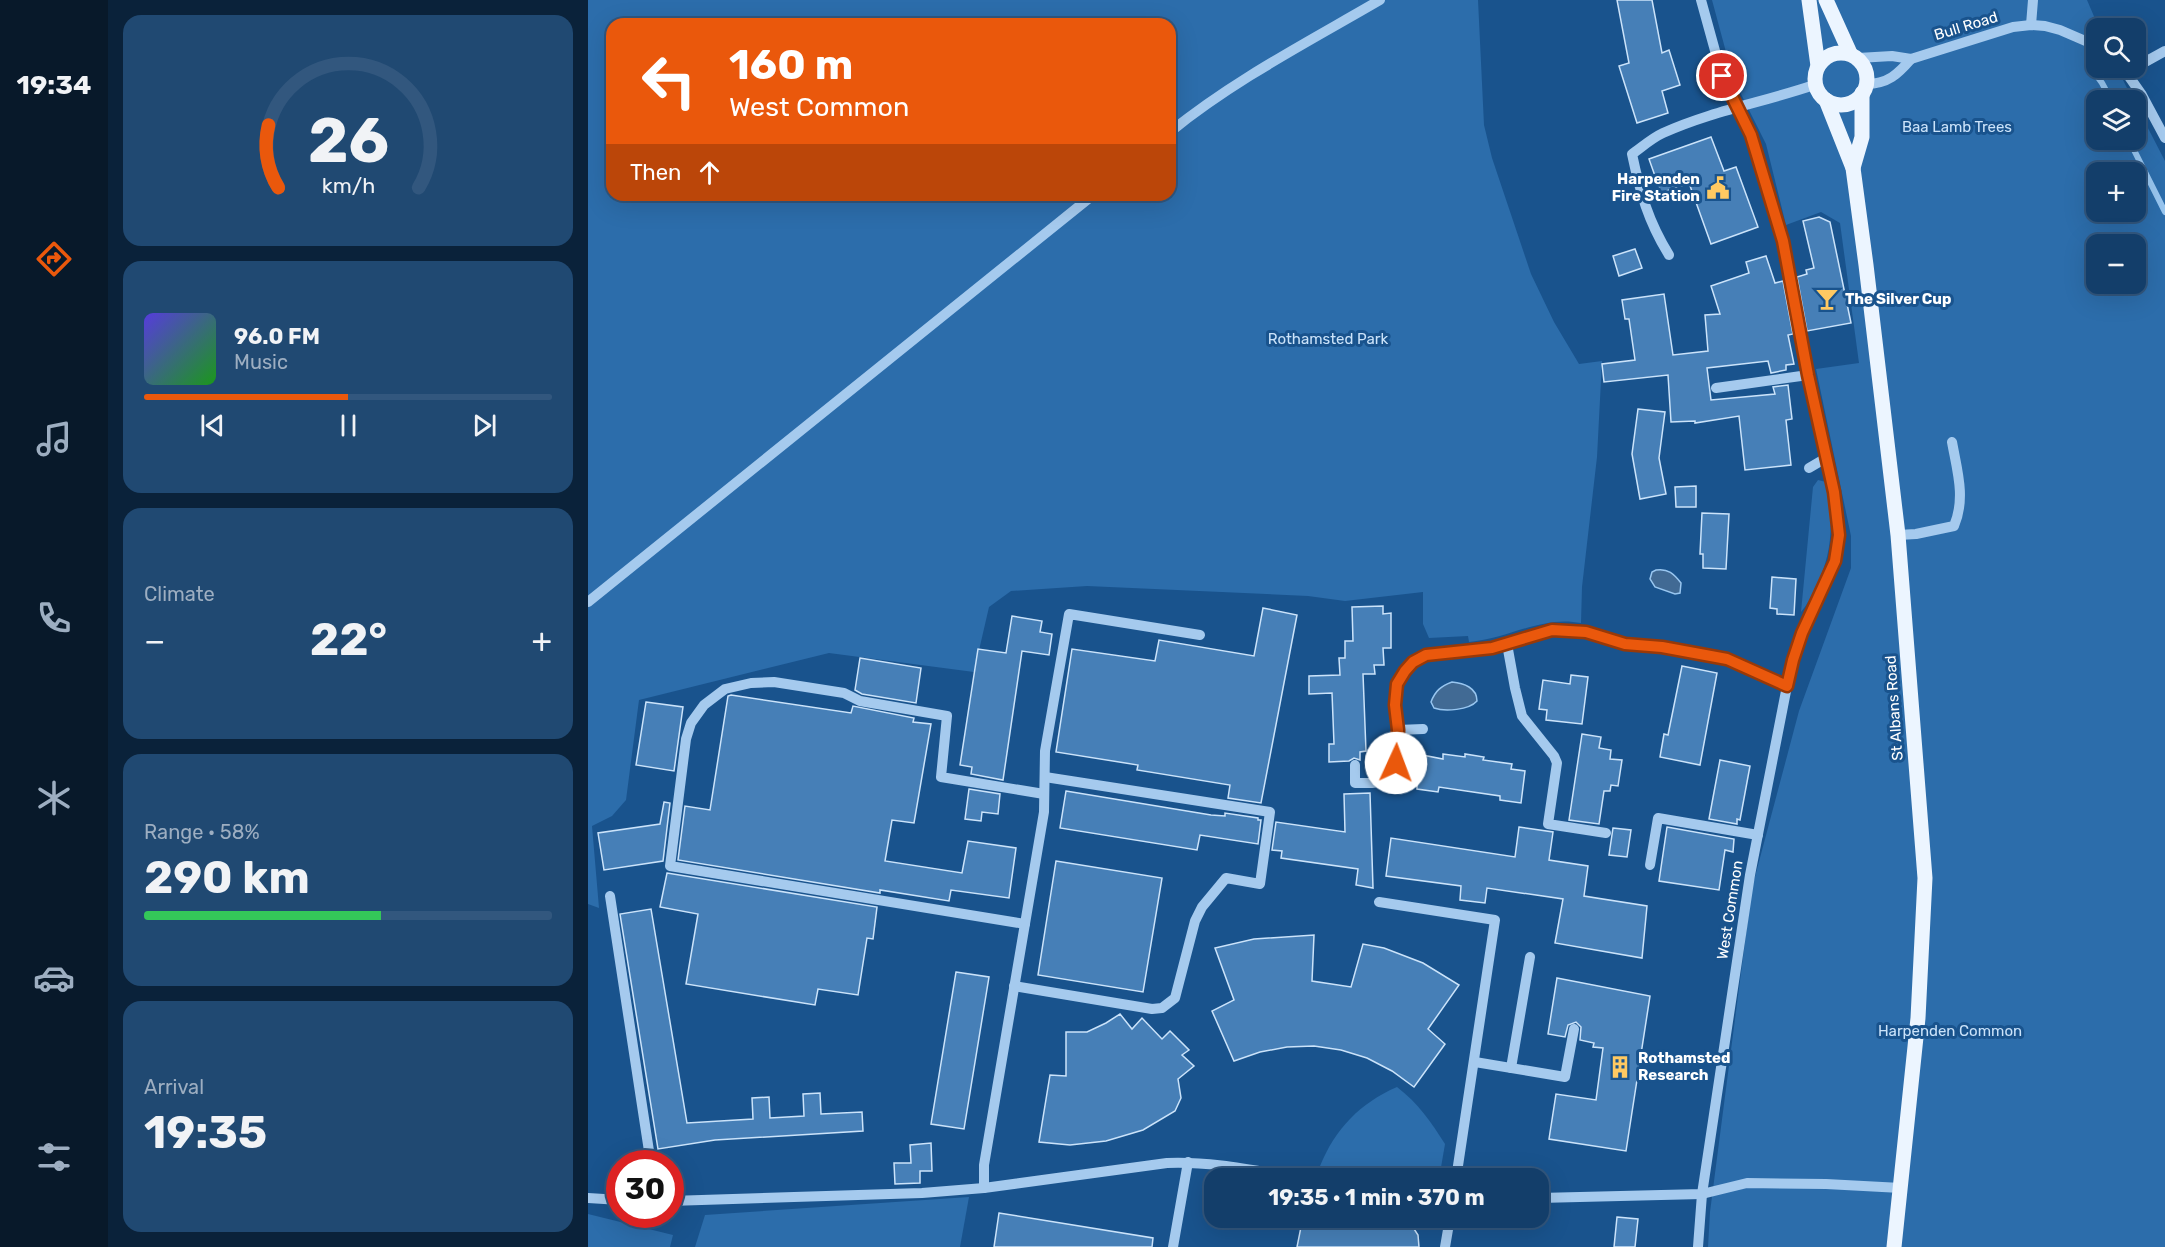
<!DOCTYPE html>
<html lang="en">
<head>
<meta charset="utf-8">
<style>
	:root { --surface:#133e6a; --page:#204972; --text:#f1f3f6; --muted:#9daec1; --line:#32577e; --accent:#ea580c }
	body { margin:0; font-family:Rubik,sans-serif; background:var(--page); color:var(--text); height:100vh; display:flex; flex-direction:column; font-size:22px; white-space:nowrap }
	* { box-sizing:border-box; margin:0 }
	p { font-size:20px; color:var(--muted) }
	.icon { flex:none; width:33px; height:33px; fill:none; stroke:currentColor; stroke-width:2; stroke-linecap:round; stroke-linejoin:round }
	.map { position:relative; flex:1; overflow:hidden }
	.details { display:flex; flex-direction:column; gap:15px; padding:15px; background:#0a223a; width:480px }
	.details>* { flex:none }
	.banner { position:absolute; left:18px; top:18px; width:570px; height:183px; border-radius:18px; box-shadow:0 6px 24px #0002,0 0 0 2px var(--line); background:#ea580c; color:#fff; overflow:hidden }
	.buttons { position:absolute; left:1498px; top:18px; display:grid; gap:12px }
	.buttons a { display:grid; place-items:center; width:60px; height:60px; border-radius:12px; background:var(--surface); box-shadow:0 6px 24px #0002,0 0 0 2px var(--line); font-size:30px }
	.speed { position:absolute; left:18px; top:1150px; display:flex; gap:12px; font-size:30px; font-weight:700; text-align:center }
	.speed>* { display:grid; place-content:center; width:78px; height:78px; border-radius:50%; background:var(--surface); box-shadow:0 6px 24px #0002,0 0 0 2px var(--line); line-height:1 }
	.speed .limit { border:9px solid #d22; background:#fff; color:#111 }
	.pin { position:absolute; display:grid; place-items:center; width:51px; height:51px; color:#fff; margin:-26px; border:3px solid #fff; border-radius:50%; box-shadow:0 2px 6px #0007 }
	.me { position:absolute; width:66px; margin:-33px; rotate:2deg; stroke-linejoin:round; filter:drop-shadow(0 0 4px #0008) }
	.turn { display:flex; align-items:center; gap:21px; height:126px; padding:0 24px; font-size:27px }
	.turn .icon { width:78px; height:78px; stroke-width:2.5 }
	.turn b { display:block; font-size:42px; line-height:51px }
	.then { display:flex; align-items:center; height:57px; padding:0 24px; background:#0003; gap:12px; font-size:22px }
	.big { font-size:45px; font-weight:700; line-height:1.1 }
	.details .card { flex:1; display:flex; flex-direction:column; justify-content:center; gap:9px; min-width:0; padding:0 21px; border-radius:18px; background:var(--page) }
	.details .dial { align-items:center; gap:0 }
	.dial svg { height:156px; overflow:visible; fill:none; stroke:var(--line); stroke-width:7; stroke-linecap:round; text-anchor:middle }
	.dial text { fill:var(--text); stroke:none }
	.song { display:flex; align-items:center; gap:18px }
	.cover { width:72px; height:72px; border-radius:9px; background:linear-gradient(135deg,hsl(250 70% 55%),hsl(120 70% 35%)) }
	.played { height:6px; border-radius:3px; background:linear-gradient(90deg,var(--accent) 50%,var(--line) 50%) }
	.keys { display:flex; justify-content:space-around; direction:ltr }
	.heat { display:flex; justify-content:space-between; align-items:center; font-size:33px; direction:ltr }
	.charge { height:9px; border-radius:4px; background:linear-gradient(90deg,#34c759 58%,var(--line) 0) }
	.trip { position:absolute; left:616px; top:1168px; width:345px; height:60px; border-radius:18px; background:var(--surface); box-shadow:0 6px 24px #0002,0 0 0 2px var(--line); font-weight:700; line-height:60px; text-align:center }
	main { display:flex; flex:1; min-height:0 }
	.tab-bar { display:flex; flex-direction:column; width:108px; justify-content:space-around; align-items:center; background:#08192a; color:var(--muted) }
	.tab-bar .icon { width:42px; height:42px }
	.tab-bar .on { color:var(--accent) }
	.tab-bar b { font-size:27px; color:var(--text) }
	.map>svg:first-child { display:block }
	.green { fill:#2c6dab; fill-rule:evenodd }
	.water { fill:#416a94; stroke:#98c6f0; stroke-width:1.5 }
	.lines { fill:none; stroke-linecap:round; stroke-linejoin:round }
	.stream { stroke:#98c6f0; stroke-width:6 }
	.building { fill:#467fb7; stroke:#cbe3fa; stroke-width:1.5 }
	.minor { stroke:#a5caee; stroke-width:10 }
	.major { stroke:#ecf5ff; stroke-width:15 }
	.route-casing { stroke:#983908; stroke-width:15 }
	.route { stroke:#ea580c; stroke-width:10 }
	.labels { text-anchor:middle; dominant-baseline:central; stroke-width:6; stroke-linejoin:round; paint-order:stroke }
	.street-label { font-size:15px; fill:#fff; stroke:#19538d }
	.park-label { font-size:15px; fill:#cbe3fa; stroke:#19538d }
	.poi-label { font-size:15px; font-weight:bold; fill:#fff; stroke:#19538d; text-anchor:start }
</style>
</head>
<body>
<main>
<nav class="tab-bar">
<b>19:34</b>
<svg class="icon on" aria-label="directions" viewBox="0 0 24 24"><path d="M12 3l9 9-9 9-9-9zM9 14v-3h6M13 9l2 2-2 2"/></svg>
<svg class="icon" aria-label="music" viewBox="0 0 24 24"><path d="M9 18V5l10-2v13"/><circle cx="6" cy="18" r="3"/><circle cx="16" cy="16" r="3"/></svg>
<svg class="icon" aria-label="phone" viewBox="0 0 24 24"><path d="M5 4h4l2 5-3 2q2 4 5 5l2-3 5 2v4C11 20 4 13 5 4z"/></svg>
<svg class="icon" aria-label="climate" viewBox="0 0 24 24"><path d="M12 3v18M4 7l16 10M4 17L20 7"/></svg>
<svg class="icon" aria-label="car" viewBox="0 0 24 24"><path d="M5 17H2v-5l4-1 3-4h7l3 4 3 1v5h-3M9 17h6M6 11h13"/><circle cx="7" cy="17" r="2"/><circle cx="17" cy="17" r="2"/></svg>
<svg class="icon" aria-label="filters" viewBox="0 0 24 24"><path d="M4 7h16M4 17h16"/><circle cx="9" cy="7" r="2"/><circle cx="15" cy="17" r="2"/></svg>
</nav>
<section class="details">
<div class="card dial"><svg viewBox="0 0 100 80">
<path d="M14 69A42 42 0 1 1 86 69"/>
<path d="M14 69A42 42 0 0 1 9 37" stroke="#ea580c"/>
<text x="50" y="56" font-size="32" font-weight="700">26</text>
<text x="50" y="72" font-size="11">km/h</text>
</svg></div>
<div class="card">
<div class="song"><i class="cover"></i><div><b>96.0 FM</b><p>Music</p></div></div>
<div class="played"></div>
<div class="keys"><svg class="icon" aria-label="previous" viewBox="0 0 24 24"><path d="M18 5L8 12l10 7zM5 5v14"/></svg><svg class="icon" aria-label="pause" viewBox="0 0 24 24"><path d="M8 5v14M16 5v14"/></svg><svg class="icon" aria-label="next" viewBox="0 0 24 24"><path d="M6 5l10 7-10 7zM19 5v14"/></svg></div>
</div>
<div class="card"><p>Climate</p>
<div class="heat"><a>−</a><b class="big">22°</b><a>+</a></div>
</div>
<div class="card"><p>Range · 58%</p><b class="big">290 km</b><div class="charge"></div></div>
<div class="card"><p>Arrival</p><b class="big">19:35</b></div>
</section>
<div class="map">
<svg width="1577" height="1247" viewBox="0 0 1577 1247">
	<rect width="100%" height="100%" fill="#19538d"/>
	<g class="green">
		<path d="M0,0H890L896,125L904,158L943,274L966,322L991,364L1014,361L1009,457L994,587L993,623C954,615 920,639 881,642L880,636L841,638L835,624V592L757,601L720,596L499,586L423,591L401,607L386,672L241,653L51,700L38,800L24,816L4,826L11,908L0,904ZM24,24H582V195H24Z"/>
		<path d="M1124,0H1499L1511,28H1509V68H1529L1545,100H1509V140H1548V105L1577,161V1247H1120L1122,1212L1164,888L1211,711L1263,568V536L1228,369L1271,363L1252,223L1233,212L1198,225L1178,144L1145,78ZM1509,172H1548V212H1509ZM1509,244H1548V284H1509Z"/>
		<path d="M1230,480L1238,482C1246,519 1245,555 1227,588C1223,597 1219,605 1213,612L1225,487Z"/>
		<path d="M809,1087C830,1103 843,1122 857,1144L851,1179H808L732,1166C747,1129 772,1103 809,1087Z"/>
		<polygon points="381,1197 372,1247 107,1247 117,1215"/>
		<polygon points="0,1214 85,1235 82,1247 0,1247"/>
	</g>
	<g class="water">
		<path d="M1068,570C1080,568 1086,574 1093,583L1092,593L1087,594L1067,587L1062,579L1064,572Z"/>
		<path d="M864,682C876,683 889,688 889,701C881,710 857,712 846,708L843,702C847,691 853,686 864,682Z"/>
	</g>
	<g class="lines">
		<g class="stream">
			<polyline points="1501,65 1514,83 1523,100"/>
			<polyline points="1541,140 1577,212"/>
		</g>
	</g>
	<g class="building">
		<polygon points="1029,0 1064,0 1074,53 1081,50 1092,85 1074,91 1080,113 1049,123 1031,66 1041,63"/>
		<polygon points="1123,137 1136,171 1148,167 1170,227 1123,244 1101,183 1073,193 1061,159"/>
		<polygon points="1231,217 1242,222 1263,323 1219,331 1209,277 1219,274 1218,270 1226,268 1215,221"/>
		<polygon points="1047,249 1054,268 1031,276 1025,256"/>
		<polygon points="1178,256 1187,283 1195,281 1205,334 1200,335 1206,364 1198,365 1198,370 1183,373 1180,361 1119,368 1123,400 1187,394 1185,387 1200,385 1204,419 1198,420 1203,465 1157,470 1151,416 1107,423 1107,421 1083,422 1080,375 1016,382 1014,364 1047,360 1041,319 1037,319 1034,300 1076,294 1085,355 1120,351 1117,315 1132,314 1123,286 1161,273 1158,262"/>
		<polygon points="1050,409 1077,412 1071,458 1078,494 1052,499 1044,454"/>
		<polygon points="1108,486 1108,507 1088,507 1087,487"/>
		<polygon points="1114,513 1141,514 1138,569 1115,568 1115,554 1112,554"/>
		<polygon points="1184,577 1208,579 1206,615 1189,614 1189,609 1182,608"/>
		<polygon points="795,606 795,614 803,613 803,648 795,648 796,665 786,665 787,674 775,674 778,751 772,752 772,760 766,758 761,761 741,762 741,744 746,744 744,693 721,694 721,676 752,675 751,658 757,658 757,641 765,641 764,607"/>
		<polygon points="675,608 709,615 673,803 640,798 642,785 549,770 550,765 468,752 484,649 567,661 571,640 666,656"/>
		<polygon points="424,616 454,621 452,632 464,634 461,655 434,651 415,780 383,774 384,767 372,765 390,649 418,653"/>
		<polygon points="272,658 333,668 328,703 274,694 267,690"/>
		<polygon points="1094,666 1129,673 1112,765 1072,757 1076,734 1080,735"/>
		<polygon points="983,675 1000,677 994,724 958,720 959,710 951,709 955,680 982,684"/>
		<polygon points="143,695 263,713 265,706 326,718 325,722 343,724 326,823 304,820 297,861 374,873 380,841 428,848 421,898 363,890 361,901 292,890 292,893 90,860 97,806 122,810 140,696"/>
		<polygon points="58,702 95,707 86,771 48,765"/>
		<polygon points="994,734 1013,737 1011,748 1023,750 1022,759 1034,760 1030,786 1023,785 1022,791 1016,791 1011,824 981,820"/>
		<polygon points="855,754 877,757 877,754 896,757 895,760 924,764 923,769 937,771 933,803 912,800 912,796 851,787 850,792 829,789 829,784 813,782 815,763 832,765 834,755 855,759"/>
		<polygon points="1132,760 1162,766 1152,820 1149,819 1149,824 1121,819"/>
		<polygon points="381,789 412,794 410,814 394,812 393,821 377,819"/>
		<polygon points="478,791 623,815 637,816 637,813 670,818 670,820 673,820 670,844 612,835 609,850 472,828"/>
		<polygon points="782,793 785,888 768,885 770,869 693,858 694,851 684,850 688,822 757,832 756,794"/>
		<polygon points="76,802 82,803 75,861 16,870 10,833 72,824"/>
		<polygon points="931,827 965,832 961,860 1000,866 996,896 1059,906 1054,958 967,943 975,899 899,888 897,903 872,900 873,886 798,876 803,838 927,857"/>
		<polygon points="1079,827 1146,839 1145,852 1137,850 1131,890 1071,881"/>
		<polygon points="1025,828 1043,830 1039,857 1021,855"/>
		<polygon points="468,861 574,878 555,992 450,975"/>
		<polygon points="79,873 289,907 285,939 279,938 270,995 230,989 227,1005 98,984 110,914 72,907"/>
		<polygon points="63,909 99,1123 165,1119 164,1098 181,1097 182,1118 216,1116 215,1094 232,1093 233,1114 274,1112 275,1131 127,1140 70,1149 32,914"/>
		<polygon points="726,935 724,981 763,987 775,944 796,948 835,963 871,985 840,1029 857,1044 826,1087 804,1071 779,1058 753,1050 726,1046 699,1047 672,1052 646,1061 624,1011 646,1000 627,948 666,939"/>
		<polygon points="368,972 401,977 376,1129 343,1124"/>
		<polygon points="969,978 1062,996 1038,1151 961,1139 968,1094 1008,1100 1015,1048 1005,1047 1006,1043 992,1040 993,1027 988,1022 980,1025 977,1037 960,1034"/>
		<polygon points="532,1014 544,1029 554,1018 574,1039 582,1031 601,1050 594,1055 606,1066 590,1079 593,1098 587,1111 555,1130 518,1141 482,1145 451,1142 462,1075 478,1076 478,1032 499,1032 518,1023"/>
		<polygon points="343,1143 344,1171 332,1171 332,1183 307,1184 306,1163 323,1163 322,1145"/>
		<polygon points="411,1213 565,1238 564,1247 406,1247"/>
		<polygon points="1029,1217 1050,1219 1047,1247 1026,1247"/>
		<polygon points="719,1218 819,1218 830,1235 831,1247 709,1247 713,1227"/>
	</g>
	<g class="lines">
		<g class="minor">
			<polyline points="1443,25 1445,0"/>
			<polyline points="1270,58 1304,56 1323,59 1425,27 1443,25 1457,26 1472,30 1509,46"/>
			<polyline points="1548,67 1577,51"/>
			<polyline points="1535,68 1554,95 1577,138"/>
			<path d="M1278,84C1300,84 1310,74 1323,59"/>
			<path d="M582,132C646,80 720,42 792,0"/>
			<path d="M1081,255C1060,221 1052,192 1044,154C1054,147 1064,138 1075,133C1124,111 1176,102 1226,85"/>
			<polyline points="1128,388 1220,375"/>
			<polyline points="1221,468 1238,458"/>
			<path d="M1310,535L1328,534L1366,526C1378,498 1369,470 1364,442"/>
			<polyline points="0,602 505,195"/>
			<polyline points="919,644 927,688 934,716 966,756 969,763 960,824 1018,833"/>
			<polyline points="810,730 835,729"/>
			<polyline points="767,765 767,783 784,783 806,780 810,730 807,705 809,684 817,671 825,662 838,655 904,648 964,630 979,630 998,632 1037,644 1074,647 1139,659 1199,686"/>
			<polyline points="1062,865 1070,818 1170,835"/>
			<polyline points="22,896 61,1151 69,1164"/>
			<polyline points="791,902 907,920 868,1179"/>
			<polyline points="437,924 82,866 98,739 103,723 116,705 137,689 163,683 186,682 256,693 272,701 359,716 353,777 456,794"/>
			<polyline points="426,986 564,1009 574,1008 587,998 607,921 614,907 638,878 672,884 682,812 457,777"/>
			<polyline points="887,1062 977,1077 986,1029"/>
			<polyline points="923,1068 942,957"/>
			<polyline points="396,1188 396,1165 456,812 457,751 481,614 612,635"/>
			<polyline points="0,1198 32,1200"/>
			<polyline points="951,1198 1114,1194 1159,1183 1238,1184 1313,1188"/>
			<path d="M82,1201L334,1193L396,1188L579,1163C626,1161 673,1172 719,1179"/>
			<polyline points="585,1247 600,1162"/>
			<polyline points="857,1247 862,1218"/>
			<polyline points="1110,1247 1114,1194 1162,875 1199,686 1214,633 1247,561 1251,535 1246,492 1220,375 1195,241 1163,136 1134,76 1113,0"/>
		</g>
		<g class="major">
			<polyline points="1221,0 1230,66"/>
			<polyline points="1238,0 1262,53"/>
			<circle cx="1253" cy="79" r="26"/>
			<polyline points="1238,100 1265,168 1278,265 1310,535 1337,878 1330,1018 1306,1247"/>
			<polyline points="1265,168 1274,137 1274,93"/>
		</g>
	</g>
	<g class="lines">
		<g class="route-casing">
			<polyline id="route" points="808,763 810,730 807,705 809,684 817,671 825,662 838,655 904,648 964,630 998,632 1037,644 1074,647 1139,659 1199,686 1205,660 1214,633 1247,561 1251,535 1246,492 1220,375 1195,241 1163,135 1134,76"/>
		</g>
		<use href="#route" class="route"/>
	</g>
	<defs>
		<g id="civic-bare" transform="scale(1.8)"><path d="M-.6-6.5H3V-4.5H.6V-3L4-1V1h2V6H-6V1h2V-1L-.6-3ZM-1.2 2.5V6h2.4V2.5Z" fill="#ffc962" stroke="#19538d" stroke-width="2.5" paint-order="stroke"/></g>
		<g id="bar-bare" transform="scale(1.8)"><path d="M-6-5H6L.8 .8V4.5H3.5V6h-7V4.5H-.8V.8Z" fill="#ffc962" stroke="#19538d" stroke-width="2.5" paint-order="stroke"/></g>
		<g id="building-bare" transform="scale(1.8)"><path d="M-4-6H4V6H1V3H-1V6H-4ZM-2.5-4.3h1.7v1.8h-1.7ZM.8-4.3h1.7v1.8H.8ZM-2.5-1h1.7V.8h-1.7ZM.8-1h1.7V.8H.8Z" fill="#ffc962" stroke="#19538d" stroke-width="2.5" paint-order="stroke"/></g>
	</defs>
	<g fill-rule="evenodd">
		<use href="#civic-bare" x="1130" y="188"/>
		<use href="#bar-bare" x="1239" y="299"/>
		<use href="#building-bare" x="1032" y="1067"/>
	</g>
	<g class="labels">
		<g class="street-label">
			<text transform="translate(1378 26) rotate(-17)">Bull Road</text>
			<text transform="translate(1306 708) rotate(-94)">St Albans Road</text>
			<text transform="translate(1142 910) rotate(-81)">West Common</text>
		</g>
		<g class="park-label">
			<text x="1369" y="127">Baa Lamb Trees</text>
			<text x="740" y="339">Rothamsted Park</text>
			<text x="1362" y="1031">Harpenden Common</text>
		</g>
		<g class="poi-label">
			<text x="1112" y="179" text-anchor="end">Harpenden<tspan x="1112" dy="17">Fire Station</tspan></text>
			<text x="1257" y="299">The Silver Cup</text>
			<text x="1050" y="1058">Rothamsted<tspan x="1050" dy="17">Research</tspan></text>
		</g>
	</g>
</svg>
<div class="buttons">
<a><svg class="icon" aria-label="search" viewBox="0 0 24 24"><circle cx="10" cy="10" r="6"/><path d="M15 15l6 6"/></svg></a>
<a><svg class="icon" aria-label="layers" viewBox="0 0 24 24"><path d="M12 4l9 5-9 5-9-5zM3 14l9 5 9-5"/></svg></a>
<a>+</a>
<a>−</a>
</div>
<div class="speed"><div class="limit">30</div></div>
<div class="pin" style="left:1134px;top:76px;background:#d93025"><svg class="icon" aria-label="arrive" viewBox="0 0 24 24"><path d="M6 21V4h12l-3 4 3 4H6"/></svg></div>
<svg class="me" style="left:808px;top:763px" viewBox="-20 -20 40 40"><circle r="19" fill="#fff"/><path d="M0-13L10 11 0 6-10 11z" fill="#ea580c"/></svg>
<div class="trip">19:35 · 1 min · 370 m</div>
<div class="banner">
<div class="turn"><svg class="icon" aria-label="left" viewBox="0 0 24 24"><path d="M17 20v-9H6M10 6l-5 5 5 5"/></svg><div><b>160 m</b>West Common</div></div>
<div class="then">Then<svg class="icon" aria-label="ahead" viewBox="0 0 24 24"><path d="M12 20V5M6 11l6-6 6 6"/></svg></div>
</div>
</div>
</main>
</body>
</html>
